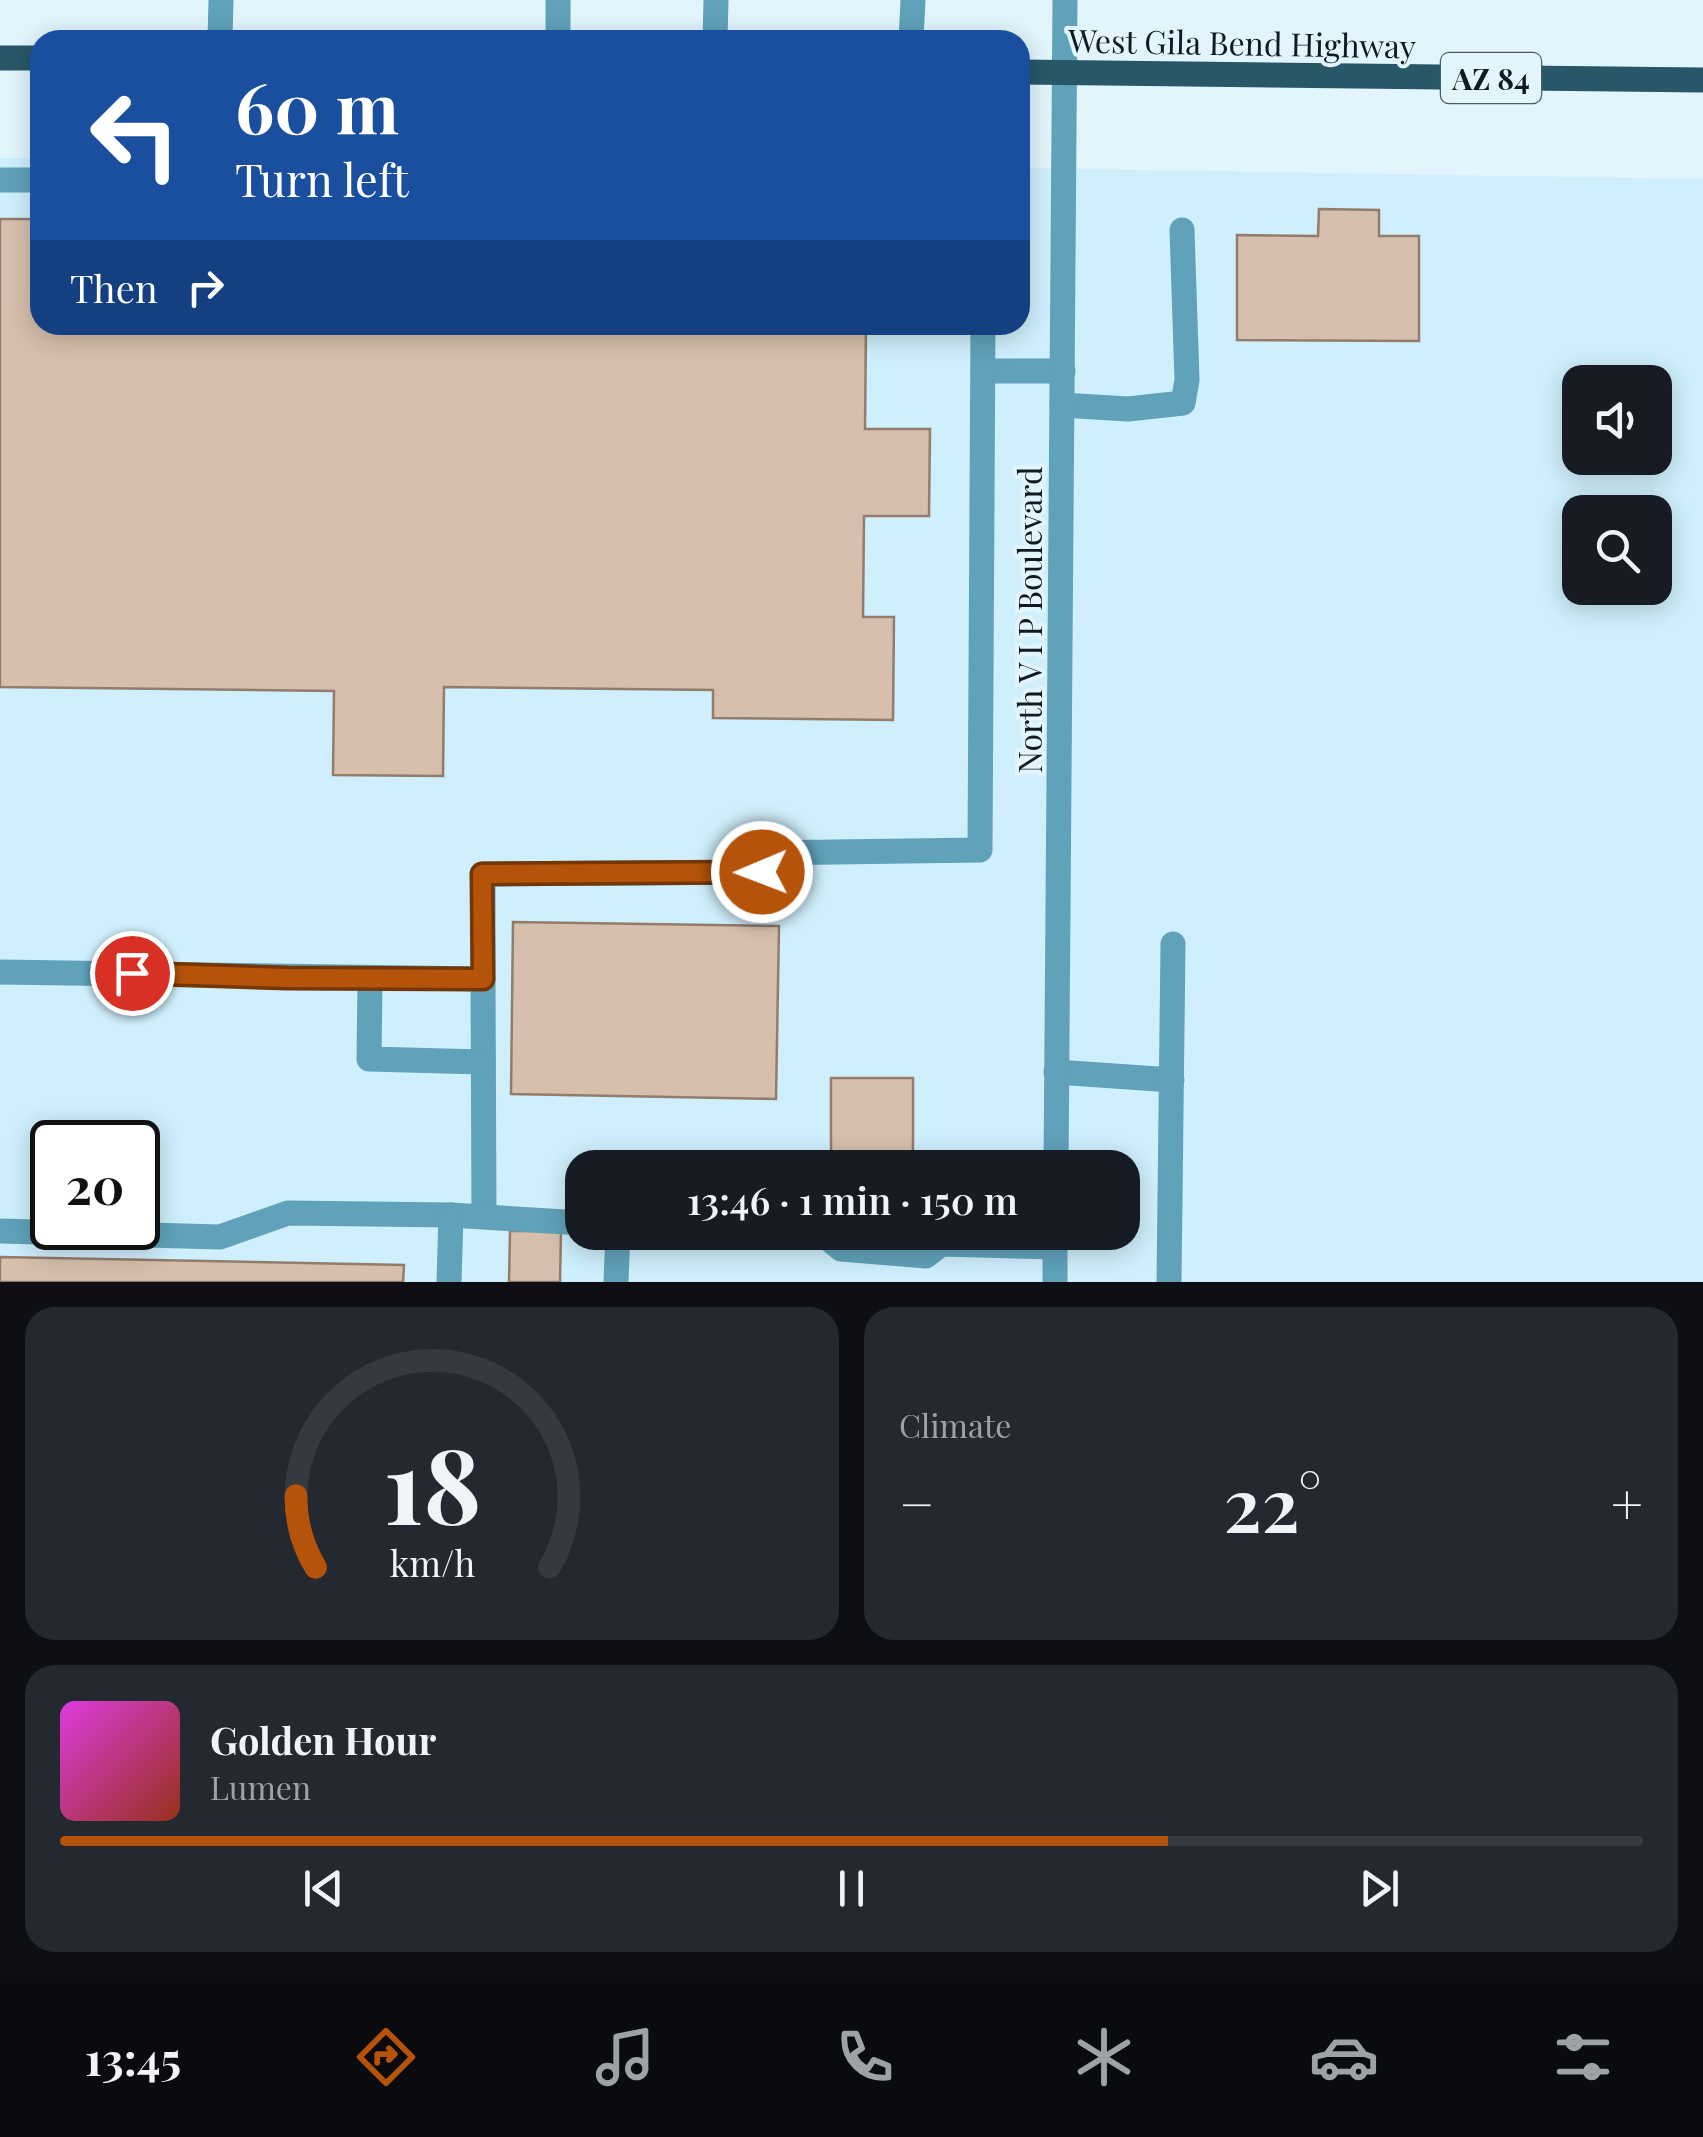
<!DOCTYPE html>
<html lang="en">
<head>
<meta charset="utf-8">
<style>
	:root { --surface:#171b24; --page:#242831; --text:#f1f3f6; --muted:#9ea1a6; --line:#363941; --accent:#b45309 }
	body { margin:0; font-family:"Playfair Display",serif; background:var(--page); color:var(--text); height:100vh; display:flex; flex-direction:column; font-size:38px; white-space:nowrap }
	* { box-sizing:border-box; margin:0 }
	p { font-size:32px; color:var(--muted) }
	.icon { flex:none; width:55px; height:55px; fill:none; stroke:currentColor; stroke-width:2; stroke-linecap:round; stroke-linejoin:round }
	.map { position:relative; height:1282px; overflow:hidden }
	.panel { display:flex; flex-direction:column; gap:25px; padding:25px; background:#0d0f14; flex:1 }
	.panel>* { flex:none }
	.guide { position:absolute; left:30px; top:30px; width:1000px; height:305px; border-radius:30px; box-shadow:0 5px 25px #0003; background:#1a4fa0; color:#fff; overflow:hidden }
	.buttons { position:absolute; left:1562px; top:365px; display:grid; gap:20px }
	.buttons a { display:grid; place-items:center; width:110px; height:110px; border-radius:20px; background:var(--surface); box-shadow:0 5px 25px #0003; font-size:50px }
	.speed { position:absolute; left:30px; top:1120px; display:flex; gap:20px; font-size:50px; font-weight:700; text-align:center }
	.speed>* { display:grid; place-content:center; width:130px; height:130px; border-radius:50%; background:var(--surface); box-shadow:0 5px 25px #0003; line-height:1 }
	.speed .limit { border:5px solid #111; border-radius:15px; background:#fff; color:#111 }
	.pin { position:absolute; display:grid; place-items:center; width:85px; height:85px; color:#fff; margin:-42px; border:5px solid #fff; border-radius:50%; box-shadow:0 2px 10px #0007 }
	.me { position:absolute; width:110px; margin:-55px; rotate:269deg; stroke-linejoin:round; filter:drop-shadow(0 0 8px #0008) }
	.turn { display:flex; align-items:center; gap:35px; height:210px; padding:0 40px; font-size:45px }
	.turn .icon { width:130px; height:130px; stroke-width:2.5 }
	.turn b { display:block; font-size:70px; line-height:85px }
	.then { display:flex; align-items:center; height:95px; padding:0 40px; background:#0003; gap:20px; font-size:38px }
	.big { font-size:75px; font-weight:600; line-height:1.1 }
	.panel .widget { flex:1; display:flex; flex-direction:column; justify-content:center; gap:15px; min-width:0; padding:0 35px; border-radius:30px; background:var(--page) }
	.panel .dial { align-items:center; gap:0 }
	.dial svg { height:260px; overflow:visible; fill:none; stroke:var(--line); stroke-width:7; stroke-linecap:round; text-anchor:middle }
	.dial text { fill:var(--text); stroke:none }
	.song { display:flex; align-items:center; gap:30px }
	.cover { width:120px; height:120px; border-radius:15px; background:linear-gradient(135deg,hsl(300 70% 55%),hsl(10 70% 35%)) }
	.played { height:10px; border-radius:5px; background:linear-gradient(90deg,var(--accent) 70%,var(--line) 70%) }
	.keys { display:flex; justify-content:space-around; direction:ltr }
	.heat { display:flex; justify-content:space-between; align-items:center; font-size:55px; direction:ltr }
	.panel .tiles { flex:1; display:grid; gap:25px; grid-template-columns:1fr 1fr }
	.widget:last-child { grid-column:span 2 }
	.trip { position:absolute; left:565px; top:1150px; width:575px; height:100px; border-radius:30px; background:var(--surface); box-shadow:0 5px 25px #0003; font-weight:600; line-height:100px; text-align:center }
	.tab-bar { display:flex; height:160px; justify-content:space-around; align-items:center; background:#090b0e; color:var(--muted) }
	.tab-bar .icon { width:70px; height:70px }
	.tab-bar .current { color:var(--accent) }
	.tab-bar b { font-size:45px; color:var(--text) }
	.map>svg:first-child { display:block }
	.built { fill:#cfeffc; fill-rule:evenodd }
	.building { fill:#d6bfac; stroke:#927c6b; stroke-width:2.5 }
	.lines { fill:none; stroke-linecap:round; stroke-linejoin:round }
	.minor { stroke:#60a2ba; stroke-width:25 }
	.major { stroke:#285767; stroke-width:25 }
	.route-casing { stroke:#753606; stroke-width:25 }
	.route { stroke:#b45309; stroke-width:18 }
	.labels { text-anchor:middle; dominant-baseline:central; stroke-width:8; stroke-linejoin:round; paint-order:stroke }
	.shield { fill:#e2f5fc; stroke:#4f5c62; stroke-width:2.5 }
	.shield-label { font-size:30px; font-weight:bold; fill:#101b20 }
	.street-label { font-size:32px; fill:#101b20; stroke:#e2f5fc }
</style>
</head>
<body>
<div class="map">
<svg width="1703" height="1282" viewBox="0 0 1703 1282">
	<rect width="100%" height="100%" fill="#e2f5fc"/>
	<path class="built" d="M0,158H40V325H1020V168L1703,179V1282H0ZM1580,382H1655V458H1580ZM1580,512H1655V588H1580ZM52,1142H138V1228H52ZM582,1168H1122V1232H582Z"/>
	<g class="building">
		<polygon points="1319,209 1379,210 1379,236 1419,236 1419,341 1237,340 1237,235 1318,236"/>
		<polygon points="0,219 40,219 40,325 866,325 865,429 930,429 929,516 864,516 863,617 894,617 893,720 713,718 713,690 444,687 443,776 333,775 334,691 0,687"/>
		<polygon points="513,922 779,926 776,1099 511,1094"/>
		<rect x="831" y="1078" width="82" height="90"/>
		<polygon points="510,1231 561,1231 560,1282 509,1282"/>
		<polygon points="0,1257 404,1265 403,1282 0,1282"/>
	</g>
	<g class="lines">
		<g class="minor">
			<polyline points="558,0 558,40"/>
			<polyline points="220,40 221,0"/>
			<polyline points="715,40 716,0"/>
			<polyline points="911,40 913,0"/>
			<polyline points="0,180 40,180"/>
			<polyline points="983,371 1063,371"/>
			<polyline points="1062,405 1128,409 1183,403 1187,380 1182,230"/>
			<polyline points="0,972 483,979 484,1216"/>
			<polyline points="483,979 483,874 762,872 761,853 980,850 983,325"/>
			<polyline points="370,980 369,1059 483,1062"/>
			<polyline points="1056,1072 1172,1080"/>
			<polyline points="1056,1168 1065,0"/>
			<polyline points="0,1231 220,1237 288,1213 451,1215 582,1223"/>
			<polyline points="820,1232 841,1249 926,1256 941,1244 1055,1247"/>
			<polyline points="449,1282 451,1215"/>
			<polyline points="616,1282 618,1232"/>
			<polyline points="1055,1282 1055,1232"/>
			<polyline points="1169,1282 1173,944"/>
		</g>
		<g class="major">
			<polyline points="0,58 40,58"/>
			<polyline points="1020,72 1703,80"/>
		</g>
	</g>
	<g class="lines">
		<g class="route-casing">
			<polyline id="route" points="132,973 287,978 483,979 482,874 762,872"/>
		</g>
		<use href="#route" class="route"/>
	</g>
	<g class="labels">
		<rect class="shield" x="1441" y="53" width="100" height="50" rx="8"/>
		<g class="shield-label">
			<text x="1491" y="78">AZ 84</text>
		</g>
		<g class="street-label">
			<text transform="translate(1242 42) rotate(1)">West Gila Bend Highway</text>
			<text transform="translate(1028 620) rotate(-90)">North V I P Boulevard</text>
		</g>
	</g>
</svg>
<div class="buttons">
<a><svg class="icon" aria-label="sound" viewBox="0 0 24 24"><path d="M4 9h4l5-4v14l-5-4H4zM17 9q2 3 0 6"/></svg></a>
<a><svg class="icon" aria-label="search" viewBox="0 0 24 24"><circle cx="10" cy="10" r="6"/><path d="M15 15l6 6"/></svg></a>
</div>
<div class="speed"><div class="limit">20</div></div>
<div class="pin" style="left:132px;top:973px;background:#d93025"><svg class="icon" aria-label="arrive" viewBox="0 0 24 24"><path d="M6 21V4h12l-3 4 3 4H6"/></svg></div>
<svg class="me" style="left:762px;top:872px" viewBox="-20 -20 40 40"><circle r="17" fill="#b45309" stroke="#fff" stroke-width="3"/><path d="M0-11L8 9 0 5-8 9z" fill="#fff"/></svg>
<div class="trip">13:46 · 1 min · 150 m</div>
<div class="guide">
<div class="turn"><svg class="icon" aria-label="left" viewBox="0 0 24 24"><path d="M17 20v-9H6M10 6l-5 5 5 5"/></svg><div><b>60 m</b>Turn left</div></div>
<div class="then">Then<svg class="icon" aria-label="right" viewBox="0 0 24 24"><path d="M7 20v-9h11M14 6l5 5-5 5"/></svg></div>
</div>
</div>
<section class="panel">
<div class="tiles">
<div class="widget dial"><svg viewBox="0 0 100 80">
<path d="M14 69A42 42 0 1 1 86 69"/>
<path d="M14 69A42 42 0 0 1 8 47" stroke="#b45309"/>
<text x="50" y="56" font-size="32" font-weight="700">18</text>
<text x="50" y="72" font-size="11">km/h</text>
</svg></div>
<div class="widget"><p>Climate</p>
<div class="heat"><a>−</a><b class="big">22°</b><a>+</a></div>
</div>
<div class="widget">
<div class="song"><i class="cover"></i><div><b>Golden Hour</b><p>Lumen</p></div></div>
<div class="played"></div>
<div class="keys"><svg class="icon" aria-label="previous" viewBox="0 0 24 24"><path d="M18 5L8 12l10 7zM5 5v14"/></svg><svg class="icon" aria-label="pause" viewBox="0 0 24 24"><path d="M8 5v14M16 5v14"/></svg><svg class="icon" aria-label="next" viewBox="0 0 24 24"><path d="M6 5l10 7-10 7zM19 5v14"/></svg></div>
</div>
</div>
</section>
<nav class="tab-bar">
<b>13:45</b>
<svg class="icon current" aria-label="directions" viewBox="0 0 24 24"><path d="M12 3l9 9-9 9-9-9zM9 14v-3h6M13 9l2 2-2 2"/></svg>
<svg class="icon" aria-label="music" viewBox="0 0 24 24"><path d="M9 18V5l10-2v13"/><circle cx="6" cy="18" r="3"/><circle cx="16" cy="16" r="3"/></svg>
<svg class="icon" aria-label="phone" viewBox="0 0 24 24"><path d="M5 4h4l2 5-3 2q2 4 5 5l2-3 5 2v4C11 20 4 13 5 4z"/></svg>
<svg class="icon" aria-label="climate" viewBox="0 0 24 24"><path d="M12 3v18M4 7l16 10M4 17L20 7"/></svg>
<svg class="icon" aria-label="car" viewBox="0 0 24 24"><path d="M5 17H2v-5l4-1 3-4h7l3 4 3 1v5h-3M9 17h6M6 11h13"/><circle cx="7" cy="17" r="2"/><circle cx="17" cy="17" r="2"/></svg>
<svg class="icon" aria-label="filters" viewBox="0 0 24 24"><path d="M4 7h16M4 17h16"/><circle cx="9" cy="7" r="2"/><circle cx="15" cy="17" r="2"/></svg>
</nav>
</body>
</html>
